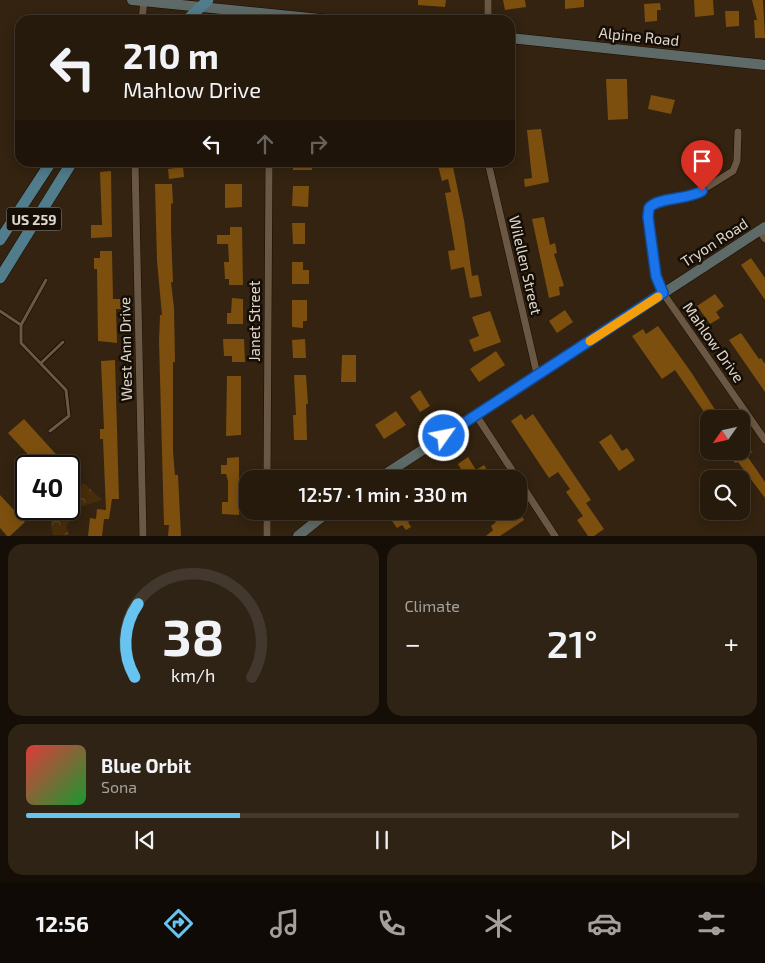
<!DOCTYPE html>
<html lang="en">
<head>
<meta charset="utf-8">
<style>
	:root { --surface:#261a0c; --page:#2e2315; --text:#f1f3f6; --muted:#a4a19d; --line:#42382d; --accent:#67c4f0 }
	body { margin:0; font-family:"Exo 2",sans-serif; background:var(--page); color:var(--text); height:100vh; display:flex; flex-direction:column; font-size:19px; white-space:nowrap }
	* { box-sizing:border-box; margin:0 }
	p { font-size:16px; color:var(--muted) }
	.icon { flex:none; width:28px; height:28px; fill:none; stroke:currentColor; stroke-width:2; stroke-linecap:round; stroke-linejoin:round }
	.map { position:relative; height:536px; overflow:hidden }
	.details { display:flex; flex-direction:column; gap:8px; padding:8px; background:#150e07; flex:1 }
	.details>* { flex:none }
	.guide { position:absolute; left:15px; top:15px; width:500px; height:152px; border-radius:15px; box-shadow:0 2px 12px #0003,0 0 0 1px var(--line); background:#261a0c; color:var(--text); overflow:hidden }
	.needle { width:32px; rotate:236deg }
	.buttons { position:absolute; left:700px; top:410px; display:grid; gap:10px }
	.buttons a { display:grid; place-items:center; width:50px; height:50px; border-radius:10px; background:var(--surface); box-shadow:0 2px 12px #0003,0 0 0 1px var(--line); font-size:25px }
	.speed { position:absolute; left:15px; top:455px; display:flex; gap:10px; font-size:25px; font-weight:700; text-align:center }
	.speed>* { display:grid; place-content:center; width:65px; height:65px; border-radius:50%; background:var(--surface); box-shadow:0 2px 12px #0003,0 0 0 1px var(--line); line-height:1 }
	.speed .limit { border:2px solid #111; border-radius:8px; background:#fff; color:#111 }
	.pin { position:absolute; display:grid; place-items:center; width:42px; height:42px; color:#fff; margin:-51px -21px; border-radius:50% 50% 50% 0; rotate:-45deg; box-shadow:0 0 5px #0007 }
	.pin .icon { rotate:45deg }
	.me { position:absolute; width:55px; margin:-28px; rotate:57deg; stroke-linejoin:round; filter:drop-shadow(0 0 4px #0008) }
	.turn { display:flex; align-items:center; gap:18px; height:105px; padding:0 25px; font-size:22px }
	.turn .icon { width:65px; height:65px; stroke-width:2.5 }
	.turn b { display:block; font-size:35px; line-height:42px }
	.lanes { display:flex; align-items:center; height:48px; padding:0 25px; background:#0003; justify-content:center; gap:25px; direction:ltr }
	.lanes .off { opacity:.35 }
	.big { font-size:38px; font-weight:600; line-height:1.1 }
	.details .tile { flex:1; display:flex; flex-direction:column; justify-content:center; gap:8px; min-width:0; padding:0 18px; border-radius:15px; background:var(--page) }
	.details .dial { align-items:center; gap:0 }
	.dial svg { height:130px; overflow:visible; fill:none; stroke:var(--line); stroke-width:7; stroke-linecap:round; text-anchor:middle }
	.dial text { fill:var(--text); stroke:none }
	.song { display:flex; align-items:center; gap:15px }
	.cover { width:60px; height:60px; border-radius:8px; background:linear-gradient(135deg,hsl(0 70% 55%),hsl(130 70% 35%)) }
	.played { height:5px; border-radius:2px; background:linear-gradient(90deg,var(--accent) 30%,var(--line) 30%) }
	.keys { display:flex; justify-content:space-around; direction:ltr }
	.heat { display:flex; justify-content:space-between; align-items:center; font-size:28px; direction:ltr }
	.details .tiles { flex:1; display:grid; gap:8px; grid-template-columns:1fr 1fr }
	.tile:last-child { grid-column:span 2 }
	.trip { position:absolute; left:239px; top:470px; width:288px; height:50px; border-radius:15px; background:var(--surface); box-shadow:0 2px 12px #0003,0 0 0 1px var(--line); font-weight:600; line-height:50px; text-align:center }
	.menu { display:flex; height:80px; justify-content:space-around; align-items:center; background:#0f0a05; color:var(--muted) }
	.menu .icon { width:35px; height:35px }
	.menu .active { color:var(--accent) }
	.menu b { font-size:22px; color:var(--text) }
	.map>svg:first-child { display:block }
	.forest { fill:url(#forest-crowns) }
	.building { fill:#7c4f0e }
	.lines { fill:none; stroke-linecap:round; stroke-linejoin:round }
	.lane-casing { stroke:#1a0c00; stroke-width:4.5 }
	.street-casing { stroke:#1a0c00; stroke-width:8 }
	.secondary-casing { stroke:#1a0c00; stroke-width:11 }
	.primary-casing { stroke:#1a0c00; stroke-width:12 }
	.lane { stroke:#6b5844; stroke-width:3 }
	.street { stroke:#6b5844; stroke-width:7 }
	.secondary { stroke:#5e6a67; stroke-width:10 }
	.primary { stroke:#517c8b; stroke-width:11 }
	.route-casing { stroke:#114b97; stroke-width:12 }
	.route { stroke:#1a73e8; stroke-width:9 }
	.slow { stroke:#f59e0b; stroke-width:9 }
	.labels { text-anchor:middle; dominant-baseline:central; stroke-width:5; stroke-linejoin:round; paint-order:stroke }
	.shield { fill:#150e06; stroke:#a39a8f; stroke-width:1 }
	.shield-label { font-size:14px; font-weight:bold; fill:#e0d6ca }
	.street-label { font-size:15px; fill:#e0d6ca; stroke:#150e06 }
</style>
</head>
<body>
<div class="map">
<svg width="765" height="536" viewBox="0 0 765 536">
	<defs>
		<pattern id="forest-crowns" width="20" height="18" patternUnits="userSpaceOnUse" patternTransform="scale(1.25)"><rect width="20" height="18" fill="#472d0a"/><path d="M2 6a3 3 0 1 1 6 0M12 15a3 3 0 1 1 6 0" fill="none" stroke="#614b2c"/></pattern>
	</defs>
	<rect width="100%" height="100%" fill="#332310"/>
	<polygon class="forest" points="84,483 102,500 80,507 66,526 69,535 53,535 51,524 52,512 56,509 69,509 69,497"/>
	<g class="building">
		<polygon points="418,0 446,0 445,7 418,5"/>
		<polygon points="503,0 525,0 526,7 505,10"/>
		<polygon points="565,0 584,0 584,7 565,9"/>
		<polygon points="694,0 713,0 714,15 695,17"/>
		<polygon points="752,0 763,0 765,38 755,38 754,20 757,20"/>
		<polygon points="660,3 661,10 657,10 657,21 645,22 644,4"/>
		<polygon points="725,11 739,11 739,26 726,27"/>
		<polygon points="606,79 627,79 628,119 608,120"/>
		<polygon points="651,95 675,100 671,114 648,109"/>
		<polygon points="541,129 549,182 525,187 524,179 532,178 527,130"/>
		<rect x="293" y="162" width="19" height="8"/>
		<polygon points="437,162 452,162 464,220 472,276 478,275 482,296 470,298 464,267 451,270 448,251 455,250 445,193 451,192 448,179 442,181"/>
		<polygon points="183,167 184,177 169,179 168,169"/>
		<polygon points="111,171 112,237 91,238 91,225 102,225 100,172"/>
		<polygon points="155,184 172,184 173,203 171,204 171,231 173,282 171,282 174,308 175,362 173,362 173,452 175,475 178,475 181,536 168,536 169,525 164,525 159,341 160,315 162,315 157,261"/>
		<polygon points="225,184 242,184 242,207 225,208"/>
		<polygon points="293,186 309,186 308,207 292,206"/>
		<polygon points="544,217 550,245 555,243 557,253 554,254 564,286 559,287 560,295 549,298 532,219"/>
		<polygon points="292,223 305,223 305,244 293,244"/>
		<polygon points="230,227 242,227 243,285 229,285 229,279 225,279 224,262 229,262 228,244 217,244 217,235 230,235"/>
		<polygon points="100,251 112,251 113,299 122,299 122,309 116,309 117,343 98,341 97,269 94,269 94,258 100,258"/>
		<polygon points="751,258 765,278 765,300 741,265"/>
		<polygon points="292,262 303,262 303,270 309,270 309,284 292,284"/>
		<polygon points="715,294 724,306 716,312 720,318 710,324 697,306"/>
		<polygon points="232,298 243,299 243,324 227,324 227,313 231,313"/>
		<polygon points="292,300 307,300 307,321 303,321 303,328 292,327"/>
		<polygon points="565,310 573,322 557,333 549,321"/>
		<polygon points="490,311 501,342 474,352 469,340 479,336 472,317"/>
		<polygon points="658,326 691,372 721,419 709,419 675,370 662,379 632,336 643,329 646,334"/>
		<polygon points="741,333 759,359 761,358 765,364 765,392 729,340"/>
		<polygon points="223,339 244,339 245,362 232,362 232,356 224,356"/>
		<polygon points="305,339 306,358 293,358 292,340"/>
		<polygon points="496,351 505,365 479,382 470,369"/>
		<polygon points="342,355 356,355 356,382 341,382"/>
		<polygon points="115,360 119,499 112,499 109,519 104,519 102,536 88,536 90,518 96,519 97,509 106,510 103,439 100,439 100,429 104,429 101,361"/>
		<polygon points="294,375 306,375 308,404 306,404 307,440 294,440 293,415 296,415"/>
		<polygon points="227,376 241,376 241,435 226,436"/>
		<polygon points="420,390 430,406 420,412 410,397"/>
		<polygon points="396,411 406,425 384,439 375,425"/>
		<polygon points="521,414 525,420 533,414 591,500 586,503 604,529 594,536 588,536 577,520 583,516 566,492 570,489 558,472 549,478 511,421"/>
		<polygon points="24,419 64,463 61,466 31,466 35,462 8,433"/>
		<polygon points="611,434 622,451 627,448 635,460 619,471 599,442"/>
		<polygon points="732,451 753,451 747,456 765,482 765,498 738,462 735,463 729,454"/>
		<polygon points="239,457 239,515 222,514 222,502 228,502 228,481 226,474 221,474 221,465 227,465 227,458"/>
		<polygon points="468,457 476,470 484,465 491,476 487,479 467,479 458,464"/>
		<polygon points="305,469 309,475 315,471 321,479 291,479"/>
		<polygon points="0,495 25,522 10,536 7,536 0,528"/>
		<polygon points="518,510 524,520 500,536 486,536 493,530 491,526 496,522 494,520 504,513 506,516"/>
		<polygon points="385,511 423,511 408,522 411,527 406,530 402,525 397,528"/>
	</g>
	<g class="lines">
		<g class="lane-casing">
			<g id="lane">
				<polyline points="0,311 21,325 21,343 66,390 69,416 50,431"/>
				<polyline points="21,325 46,280"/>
				<polyline points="41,363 63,342"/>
			</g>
		</g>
		<g class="street-casing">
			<g id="street">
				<polyline points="488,0 488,20"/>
				<polyline points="142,20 144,0"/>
				<polyline points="738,132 737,161 733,171 691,197 654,203 649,208 648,217 656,276 663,293 765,440"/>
				<polyline points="135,162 143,536"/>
				<polyline points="488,162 537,374"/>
				<polyline points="760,231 765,239"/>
				<polyline points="476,415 555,536"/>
				<polyline points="267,479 269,162"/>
				<polyline points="267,536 267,511"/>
			</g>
		</g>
		<g class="secondary-casing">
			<g id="secondary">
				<polyline points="132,0 330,20"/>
				<polyline points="510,38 765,65"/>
				<polyline points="378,479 765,227"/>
				<polyline points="298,536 329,511"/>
			</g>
		</g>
		<g class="primary-casing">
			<g id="primary">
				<polyline points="187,20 208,0"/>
				<polyline points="0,240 51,162"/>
				<polyline points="0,278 72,162"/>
			</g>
		</g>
		<use href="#lane" class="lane"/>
		<use href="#street" class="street"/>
		<use href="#secondary" class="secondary"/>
		<use href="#primary" class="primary"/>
	</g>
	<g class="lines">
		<g class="route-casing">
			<path id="route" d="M444,436L663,293L656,276L648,217L649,208C658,197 688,200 702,191"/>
		</g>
		<use href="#route" class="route"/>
		<polyline class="slow" points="590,341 658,297"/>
	</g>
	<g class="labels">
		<rect class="shield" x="6.5" y="207.5" width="55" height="23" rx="4"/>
		<g class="shield-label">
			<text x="34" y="219">US 259</text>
		</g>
		<g class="street-label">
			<text transform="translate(639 36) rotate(6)">Alpine Road</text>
			<text transform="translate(714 242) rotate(-33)">Tryon Road</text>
			<text transform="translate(526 265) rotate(77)">Wilellen Street</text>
			<text transform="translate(254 321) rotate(-90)">Janet Street</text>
			<text transform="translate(714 342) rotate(55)">Mahlow Drive</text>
			<text transform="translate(125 349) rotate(-91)">West Ann Drive</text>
		</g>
	</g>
</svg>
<div class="buttons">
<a><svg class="needle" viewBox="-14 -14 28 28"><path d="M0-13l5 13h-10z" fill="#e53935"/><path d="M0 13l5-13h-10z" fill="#a4a19d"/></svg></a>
<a><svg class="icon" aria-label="search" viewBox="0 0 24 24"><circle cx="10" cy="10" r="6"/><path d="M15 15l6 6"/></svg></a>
</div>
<div class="speed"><div class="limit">40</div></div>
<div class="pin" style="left:702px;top:191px;background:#d93025"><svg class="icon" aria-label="arrive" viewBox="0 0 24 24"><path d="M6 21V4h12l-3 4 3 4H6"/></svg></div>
<svg class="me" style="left:444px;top:436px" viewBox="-20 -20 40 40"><circle r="17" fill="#1a73e8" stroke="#fff" stroke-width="3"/><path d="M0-11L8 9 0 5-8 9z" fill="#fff"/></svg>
<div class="trip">12:57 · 1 min · 330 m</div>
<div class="guide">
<div class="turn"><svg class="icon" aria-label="left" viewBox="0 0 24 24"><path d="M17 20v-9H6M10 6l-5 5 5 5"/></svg><div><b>210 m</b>Mahlow Drive</div></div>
<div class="lanes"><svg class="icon" aria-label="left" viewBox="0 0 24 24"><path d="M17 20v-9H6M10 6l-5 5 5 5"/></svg><svg class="icon off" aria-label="ahead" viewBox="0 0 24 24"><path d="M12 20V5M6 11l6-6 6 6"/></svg><svg class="icon off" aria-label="right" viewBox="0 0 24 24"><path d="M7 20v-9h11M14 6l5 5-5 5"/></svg></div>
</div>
</div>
<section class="details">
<div class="tiles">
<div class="tile dial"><svg viewBox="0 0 100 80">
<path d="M14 69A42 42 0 1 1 86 69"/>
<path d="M14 69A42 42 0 0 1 16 24" stroke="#67c4f0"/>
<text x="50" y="56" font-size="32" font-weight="700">38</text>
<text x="50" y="72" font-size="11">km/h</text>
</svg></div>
<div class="tile"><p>Climate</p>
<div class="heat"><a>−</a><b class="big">21°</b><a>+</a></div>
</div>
<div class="tile">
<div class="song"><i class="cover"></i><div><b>Blue Orbit</b><p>Sona</p></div></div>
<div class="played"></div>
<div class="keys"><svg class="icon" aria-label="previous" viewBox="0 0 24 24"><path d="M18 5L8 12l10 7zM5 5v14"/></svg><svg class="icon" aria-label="pause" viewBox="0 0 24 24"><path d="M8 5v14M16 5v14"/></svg><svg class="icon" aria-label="next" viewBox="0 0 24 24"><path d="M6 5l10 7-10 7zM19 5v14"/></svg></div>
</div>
</div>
</section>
<nav class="menu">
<b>12:56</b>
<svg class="icon active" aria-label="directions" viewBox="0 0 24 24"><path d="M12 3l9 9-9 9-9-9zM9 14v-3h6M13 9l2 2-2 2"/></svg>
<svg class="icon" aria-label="music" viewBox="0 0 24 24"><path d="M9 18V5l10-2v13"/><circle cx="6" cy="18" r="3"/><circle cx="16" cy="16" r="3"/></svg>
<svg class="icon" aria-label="phone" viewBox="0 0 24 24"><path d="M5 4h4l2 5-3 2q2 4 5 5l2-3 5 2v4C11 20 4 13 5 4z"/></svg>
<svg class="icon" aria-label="climate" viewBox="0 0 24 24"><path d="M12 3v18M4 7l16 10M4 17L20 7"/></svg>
<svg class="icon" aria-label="car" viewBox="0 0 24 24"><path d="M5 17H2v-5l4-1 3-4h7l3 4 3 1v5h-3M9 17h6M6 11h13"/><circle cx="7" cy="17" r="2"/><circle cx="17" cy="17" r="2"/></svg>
<svg class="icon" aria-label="filters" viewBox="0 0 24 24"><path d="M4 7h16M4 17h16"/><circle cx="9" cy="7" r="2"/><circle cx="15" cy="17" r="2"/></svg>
</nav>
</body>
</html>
